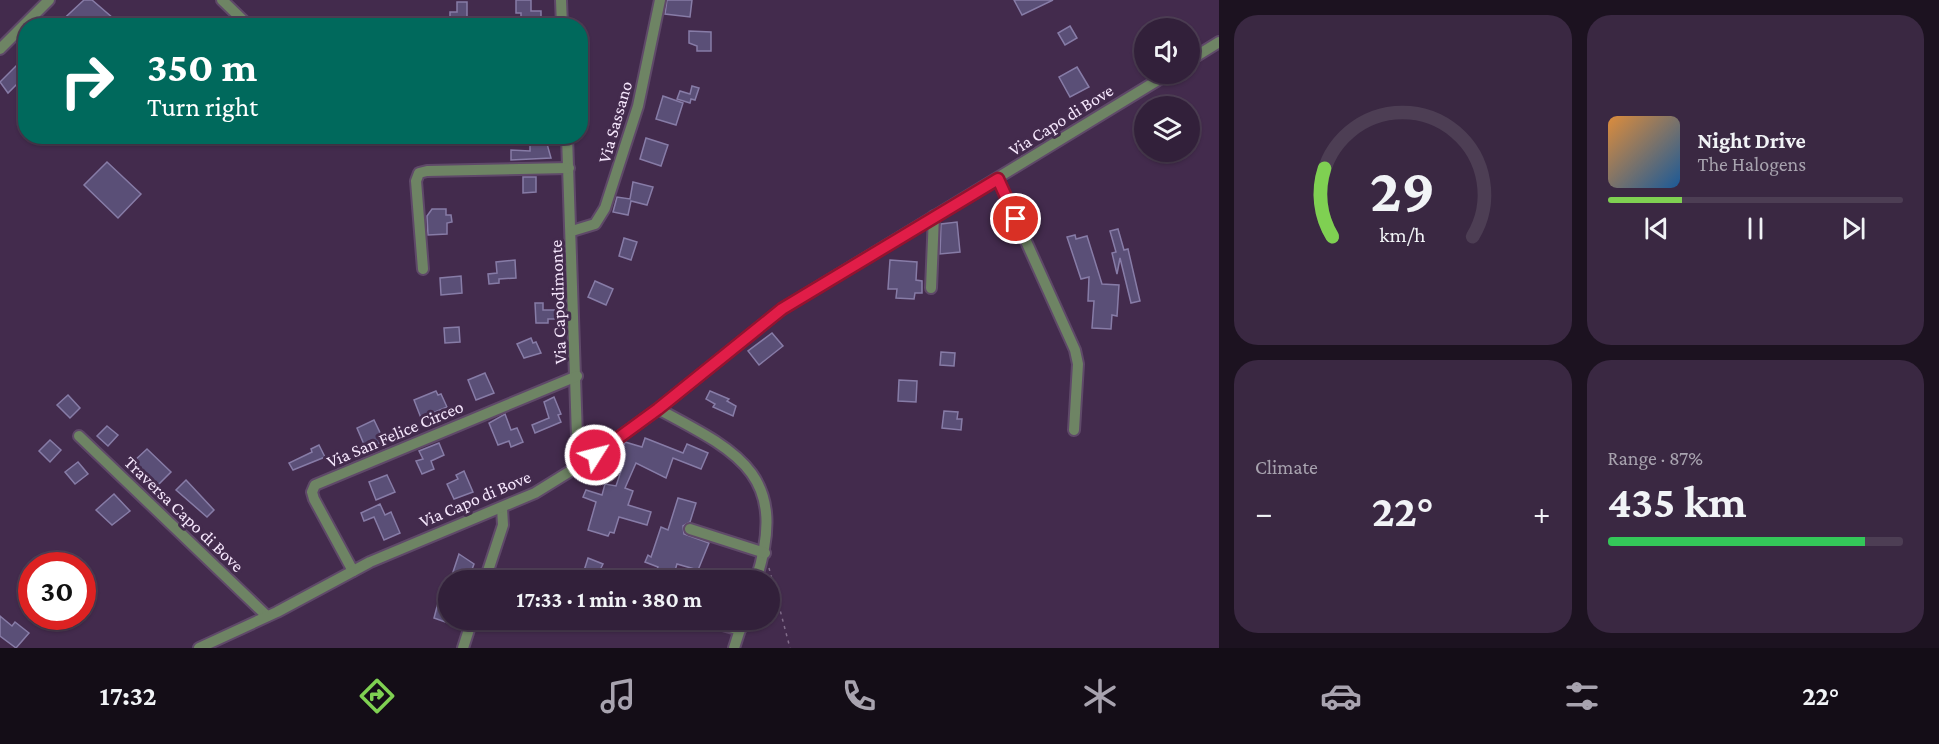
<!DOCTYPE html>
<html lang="en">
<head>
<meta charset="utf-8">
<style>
	:root { --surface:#32203a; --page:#3a2842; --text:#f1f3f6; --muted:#a8a3af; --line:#4d3e54; --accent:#7fd052 }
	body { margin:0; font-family:"Crimson Pro",serif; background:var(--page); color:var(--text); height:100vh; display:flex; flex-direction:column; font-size:22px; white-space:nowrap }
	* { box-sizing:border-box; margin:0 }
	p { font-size:20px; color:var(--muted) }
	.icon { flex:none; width:33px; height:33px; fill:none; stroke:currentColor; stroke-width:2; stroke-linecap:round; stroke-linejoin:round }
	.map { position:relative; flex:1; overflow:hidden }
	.sheet { display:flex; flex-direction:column; gap:15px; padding:15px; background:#1c1220; width:720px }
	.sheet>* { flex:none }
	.guide { position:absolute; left:18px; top:18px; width:570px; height:126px; border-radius:24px; box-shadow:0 2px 4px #0004,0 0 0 2px var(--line); background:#00695c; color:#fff; overflow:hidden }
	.tools { position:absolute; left:1134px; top:18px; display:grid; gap:12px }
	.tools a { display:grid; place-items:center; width:66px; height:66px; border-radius:50%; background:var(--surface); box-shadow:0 2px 4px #0004,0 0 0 2px var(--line); font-size:30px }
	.speed { position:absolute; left:18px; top:552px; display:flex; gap:12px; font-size:30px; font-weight:700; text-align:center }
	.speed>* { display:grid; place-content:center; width:78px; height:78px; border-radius:50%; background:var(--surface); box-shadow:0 2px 4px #0004,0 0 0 2px var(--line); line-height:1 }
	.speed .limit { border:9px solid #d22; background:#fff; color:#111 }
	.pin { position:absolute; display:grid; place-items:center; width:51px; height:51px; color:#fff; margin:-26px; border:3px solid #fff; border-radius:50%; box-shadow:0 2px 6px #0007 }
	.me { position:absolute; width:66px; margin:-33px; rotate:54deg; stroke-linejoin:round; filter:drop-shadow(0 0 4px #0008) }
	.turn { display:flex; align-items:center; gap:21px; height:126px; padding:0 30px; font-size:27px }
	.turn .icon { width:78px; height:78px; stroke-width:2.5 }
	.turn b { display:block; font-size:42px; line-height:51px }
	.big { font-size:45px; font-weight:700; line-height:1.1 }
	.sheet .widget { flex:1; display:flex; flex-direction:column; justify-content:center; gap:9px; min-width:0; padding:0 21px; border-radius:24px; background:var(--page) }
	.sheet .dial { align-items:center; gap:0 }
	.dial svg { height:156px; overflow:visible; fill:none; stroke:var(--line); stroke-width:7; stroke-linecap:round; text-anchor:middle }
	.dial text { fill:var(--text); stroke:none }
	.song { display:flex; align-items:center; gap:18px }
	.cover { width:72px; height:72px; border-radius:9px; background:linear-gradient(135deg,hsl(30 70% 55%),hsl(210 70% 35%)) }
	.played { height:6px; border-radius:3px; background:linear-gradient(90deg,var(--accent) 25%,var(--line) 25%) }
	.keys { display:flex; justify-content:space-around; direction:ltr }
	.heat { display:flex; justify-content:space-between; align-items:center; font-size:33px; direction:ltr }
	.charge { height:9px; border-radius:4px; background:linear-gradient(90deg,#34c759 87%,var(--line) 0) }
	.sheet .tiles { flex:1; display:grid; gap:15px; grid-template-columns:repeat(2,1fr) }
	.trip { position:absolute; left:438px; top:570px; width:342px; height:60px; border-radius:30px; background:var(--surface); box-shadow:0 2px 4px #0004,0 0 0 2px var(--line); font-weight:700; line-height:60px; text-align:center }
	.tabs { display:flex; height:96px; justify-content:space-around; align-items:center; background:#140d17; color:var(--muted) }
	.tabs .icon { width:42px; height:42px }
	.tabs .current { color:var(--accent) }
	.tabs b { font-size:27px; color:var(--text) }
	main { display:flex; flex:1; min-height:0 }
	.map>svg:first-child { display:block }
	.building { fill:#5a4f77; stroke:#877ca7; stroke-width:1.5 }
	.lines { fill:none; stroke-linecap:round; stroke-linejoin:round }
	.street-casing { stroke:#5f4969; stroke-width:14 }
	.path { stroke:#816c8a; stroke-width:1.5; stroke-dasharray:3 4.5; stroke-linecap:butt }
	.street { stroke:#6e8464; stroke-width:10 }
	.route-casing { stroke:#92132f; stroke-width:15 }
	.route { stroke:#e11d48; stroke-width:10 }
	.labels { text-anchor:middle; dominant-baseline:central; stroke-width:6; stroke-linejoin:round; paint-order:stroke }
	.street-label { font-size:18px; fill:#f5e6fc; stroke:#432b4d }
</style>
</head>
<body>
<main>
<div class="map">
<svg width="1219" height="648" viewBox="0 0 1219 648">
	<rect width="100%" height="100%" fill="#432b4d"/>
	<g class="building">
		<polygon points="84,0 92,0 113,18 106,26 56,26"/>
		<polygon points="516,0 531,0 531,11 541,11 541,26 521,26 521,13 516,13"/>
		<polygon points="667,0 692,0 690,17 665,14"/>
		<polygon points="1014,0 1053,0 1022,15"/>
		<polygon points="457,2 467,2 467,26 450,26 450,12 457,12"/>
		<polygon points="1070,26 1077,38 1065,45 1058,33"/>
		<polygon points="689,31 711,32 711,51 697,51 697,46 689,43"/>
		<polygon points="26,56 26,75 8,93 0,82"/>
		<polygon points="1077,67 1089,87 1070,97 1059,77"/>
		<polygon points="692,86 699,88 695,100 691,99 690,103 677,99 680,91 690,94"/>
		<polygon points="663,96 683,103 676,125 656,119"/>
		<polygon points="542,136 552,136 552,144 547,144 551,158 511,160 511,150 530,151 530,142 542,140"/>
		<polygon points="646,138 668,145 661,166 640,159"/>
		<polygon points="107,162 141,194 118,218 84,185"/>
		<polygon points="523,177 536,177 536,192 523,193"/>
		<polygon points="633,182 653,187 647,205 631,201 628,215 613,212 617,197 630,199"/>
		<polygon points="432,209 446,209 446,215 451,215 452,222 447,223 447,234 428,235 427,216"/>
		<polygon points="957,222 960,252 940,254 941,224"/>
		<polygon points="1118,229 1124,250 1128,249 1140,301 1131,303 1120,258 1117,274 1112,253 1116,252 1110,231"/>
		<polygon points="1075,235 1076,239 1087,236 1102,284 1119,285 1117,316 1112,315 1111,329 1092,328 1094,301 1088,301 1089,277 1081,279 1067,237"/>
		<polygon points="624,238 637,242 631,260 619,256"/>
		<polygon points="515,260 516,278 499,279 499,283 489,284 488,274 497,273 496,262"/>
		<polygon points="890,260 917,262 916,280 922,281 922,293 915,293 914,299 896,298 897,289 888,289"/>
		<polygon points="461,276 462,293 441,295 440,278"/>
		<polygon points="595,281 613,289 606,305 588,297"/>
		<polygon points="535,303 543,303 543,310 555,310 555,319 548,319 548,323 536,323"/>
		<polygon points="459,327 460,342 445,343 444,328"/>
		<polygon points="772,333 783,346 759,365 748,351"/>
		<polygon points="531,338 533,343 536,342 541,353 524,358 517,344"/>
		<polygon points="941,352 955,353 954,366 940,365"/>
		<polygon points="485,373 494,393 476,400 468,380"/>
		<polygon points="899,380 917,381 916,402 898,401"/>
		<polygon points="436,391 438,395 441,394 447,407 421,418 414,400"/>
		<polygon points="710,391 729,399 727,401 736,406 733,416 713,407 715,404 706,399"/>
		<polygon points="68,395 80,408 70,418 57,405"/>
		<polygon points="554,397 561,414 558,415 561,422 535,433 532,425 549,418 544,402"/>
		<polygon points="944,411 958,412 957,419 962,419 961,430 942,428"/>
		<polygon points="505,414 511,430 517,428 523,442 511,447 509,441 498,445 489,423"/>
		<polygon points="374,420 384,441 366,449 357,428"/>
		<polygon points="107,426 118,435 108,446 97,436"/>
		<polygon points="645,438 683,453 687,444 708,453 701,469 673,458 666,478 636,463 625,488 633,491 628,505 651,512 647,525 619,517 614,533 610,532 608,536 588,530 596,502 583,497 586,490 602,495 605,484 616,486 621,471 617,469 625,442 642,447"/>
		<polygon points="50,440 61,450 50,462 39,451"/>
		<polygon points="439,443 444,455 431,461 434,469 422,474 416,461 423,459 419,451"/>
		<polygon points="319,445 325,457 293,470 289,463 312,452 311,449"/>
		<polygon points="147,449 171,472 157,486 133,462"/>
		<polygon points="78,462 88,474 75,484 65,472"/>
		<polygon points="464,471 473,492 454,499 447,484 458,479 456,475"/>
		<polygon points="387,475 395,492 376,500 369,482"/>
		<polygon points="186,480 214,510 207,517 176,490"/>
		<polygon points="114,494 130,511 112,525 96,510"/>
		<polygon points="678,498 696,503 690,522 683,526 684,534 709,543 698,570 677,564 672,580 654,580 658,567 645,562 648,555 651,557 661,527 668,530"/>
		<polygon points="380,504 385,515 391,512 400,533 384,540 374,517 364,521 361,513"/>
		<polygon points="459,554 474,564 468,580 452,575"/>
		<polygon points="588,558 603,564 595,580 582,577"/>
		<polygon points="438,603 448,606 448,623 434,618"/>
		<polygon points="0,616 12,626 15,622 29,633 16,648 0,636"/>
	</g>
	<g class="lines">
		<g class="street-casing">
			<g id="street">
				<polyline points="222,0 249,26"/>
				<polyline points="561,0 562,26"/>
				<polyline points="0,49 49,0"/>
				<polyline points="1190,60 1219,42"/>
				<polyline points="567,136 578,467"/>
				<polyline points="998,179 1075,350 1078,364 1074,430"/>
				<polyline points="572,231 595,224 605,208 638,106 660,0"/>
				<polyline points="423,269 416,181 419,173 427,171 569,168"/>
				<polyline points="931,288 934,216"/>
				<path d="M658,409C741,453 789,476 756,580"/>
				<polyline points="79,436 267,616"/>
				<polyline points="690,529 765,553"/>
				<polyline points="353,571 314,499 312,492 315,485 577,376"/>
				<polyline points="485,580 503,525 502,508"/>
				<polyline points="706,620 740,630"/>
				<polyline points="199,648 277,612 370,562 535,493 585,462 658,409 782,309 1168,74"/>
				<polyline points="463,648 472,620"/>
				<polyline points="734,648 743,620"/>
			</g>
		</g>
		<polyline class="path" points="769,568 790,648"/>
		<use href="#street" class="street"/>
	</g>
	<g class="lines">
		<g class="route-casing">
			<polyline id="route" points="595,455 658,409 782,309 998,179 1016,219"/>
		</g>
		<use href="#route" class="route"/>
	</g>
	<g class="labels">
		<g class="street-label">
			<text transform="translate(1061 120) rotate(-32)">Via Capo di Bove</text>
			<text transform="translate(615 122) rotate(-74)">Via Sassano</text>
			<text transform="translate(558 302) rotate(-92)">Via Capodimonte</text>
			<text transform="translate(395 434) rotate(-23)">Via San Felice Circeo</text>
			<text transform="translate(475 499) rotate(-23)">Via Capo di Bove</text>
			<text transform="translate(184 514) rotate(44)">Traversa Capo di Bove</text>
		</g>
	</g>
</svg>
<div class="tools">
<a><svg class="icon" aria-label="sound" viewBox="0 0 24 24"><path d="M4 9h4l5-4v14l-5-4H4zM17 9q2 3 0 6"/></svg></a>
<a><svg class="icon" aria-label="layers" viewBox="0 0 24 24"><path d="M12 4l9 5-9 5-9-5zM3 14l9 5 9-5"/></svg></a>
</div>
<div class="speed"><div class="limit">30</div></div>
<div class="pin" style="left:1016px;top:219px;background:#d93025"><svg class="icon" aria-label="arrive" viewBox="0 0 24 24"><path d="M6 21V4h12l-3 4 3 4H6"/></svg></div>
<svg class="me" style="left:595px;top:455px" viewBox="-20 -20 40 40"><circle r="17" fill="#e11d48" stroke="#fff" stroke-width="3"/><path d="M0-11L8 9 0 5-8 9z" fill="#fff"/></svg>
<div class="trip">17:33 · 1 min · 380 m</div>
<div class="guide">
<div class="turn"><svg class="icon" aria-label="right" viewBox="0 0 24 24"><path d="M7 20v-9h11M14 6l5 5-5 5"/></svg><div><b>350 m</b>Turn right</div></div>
</div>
</div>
<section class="sheet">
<div class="tiles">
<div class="widget dial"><svg viewBox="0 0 100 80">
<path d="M14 69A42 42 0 1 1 86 69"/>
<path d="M14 69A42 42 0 0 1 10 34" stroke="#7fd052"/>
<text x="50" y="56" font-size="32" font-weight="700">29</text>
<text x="50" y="72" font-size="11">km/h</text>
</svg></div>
<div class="widget">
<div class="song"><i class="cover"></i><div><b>Night Drive</b><p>The Halogens</p></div></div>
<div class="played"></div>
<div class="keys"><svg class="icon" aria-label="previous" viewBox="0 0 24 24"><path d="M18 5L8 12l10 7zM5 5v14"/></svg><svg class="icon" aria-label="pause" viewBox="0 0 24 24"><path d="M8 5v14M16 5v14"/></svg><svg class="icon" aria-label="next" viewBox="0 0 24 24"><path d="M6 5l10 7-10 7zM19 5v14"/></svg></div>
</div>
<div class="widget"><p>Climate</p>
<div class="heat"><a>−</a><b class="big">22°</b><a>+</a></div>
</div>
<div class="widget"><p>Range · 87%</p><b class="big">435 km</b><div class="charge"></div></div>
</div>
</section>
</main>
<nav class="tabs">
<b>17:32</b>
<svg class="icon current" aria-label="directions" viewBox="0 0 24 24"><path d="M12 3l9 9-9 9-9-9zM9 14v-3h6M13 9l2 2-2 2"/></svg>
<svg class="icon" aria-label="music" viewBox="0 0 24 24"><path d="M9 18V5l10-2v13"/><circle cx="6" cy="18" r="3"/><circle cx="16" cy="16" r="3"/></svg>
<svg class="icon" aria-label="phone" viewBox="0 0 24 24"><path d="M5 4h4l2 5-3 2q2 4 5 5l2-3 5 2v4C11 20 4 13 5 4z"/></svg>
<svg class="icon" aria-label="climate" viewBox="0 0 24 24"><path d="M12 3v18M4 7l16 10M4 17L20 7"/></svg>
<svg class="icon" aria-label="car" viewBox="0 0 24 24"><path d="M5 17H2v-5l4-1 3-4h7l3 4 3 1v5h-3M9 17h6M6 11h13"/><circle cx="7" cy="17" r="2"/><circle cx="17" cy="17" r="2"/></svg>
<svg class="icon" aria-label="filters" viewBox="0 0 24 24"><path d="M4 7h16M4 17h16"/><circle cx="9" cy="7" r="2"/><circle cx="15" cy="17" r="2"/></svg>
<b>22°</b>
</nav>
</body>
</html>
